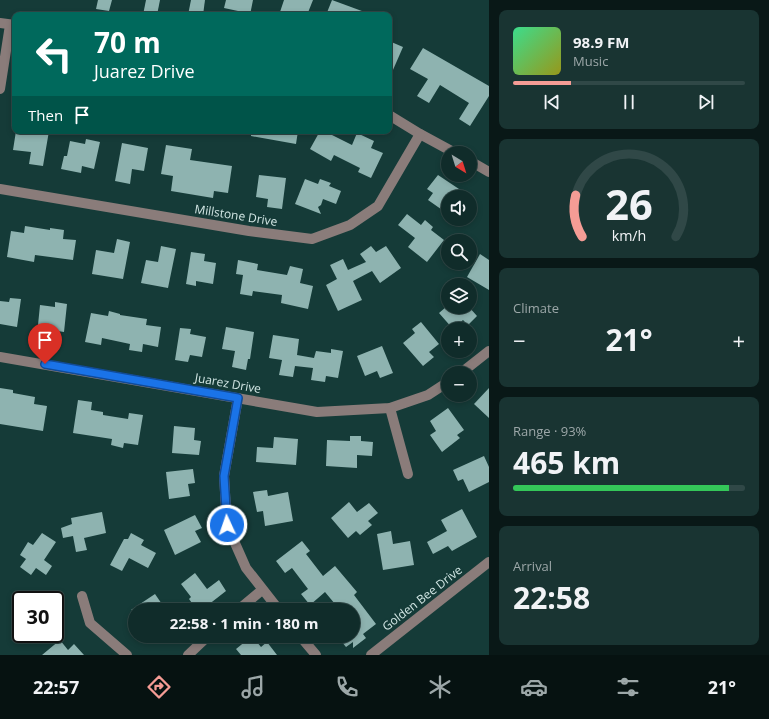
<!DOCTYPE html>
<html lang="en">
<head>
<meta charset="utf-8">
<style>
	:root { --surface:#102c2a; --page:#193432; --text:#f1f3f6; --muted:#9ca7a8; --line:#304847; --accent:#f59c95 }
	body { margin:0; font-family:"Open Sans",sans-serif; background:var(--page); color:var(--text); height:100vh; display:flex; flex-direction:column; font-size:15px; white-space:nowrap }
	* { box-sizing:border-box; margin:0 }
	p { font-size:13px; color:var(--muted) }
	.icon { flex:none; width:22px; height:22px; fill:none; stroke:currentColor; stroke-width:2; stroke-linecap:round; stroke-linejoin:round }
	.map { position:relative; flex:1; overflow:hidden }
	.panel { display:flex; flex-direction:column; gap:10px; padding:10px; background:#091817; width:280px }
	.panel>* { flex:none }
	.hud { position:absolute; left:12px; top:12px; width:380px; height:122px; border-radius:8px; box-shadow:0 2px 6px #0003,0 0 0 1px var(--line); background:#00695c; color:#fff; overflow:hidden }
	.needle { width:26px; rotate:142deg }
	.fabs { position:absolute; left:441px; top:146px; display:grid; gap:8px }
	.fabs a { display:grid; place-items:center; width:36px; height:36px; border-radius:50%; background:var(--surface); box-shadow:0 2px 6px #0003,0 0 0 1px var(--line); font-size:20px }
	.speed { position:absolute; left:12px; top:591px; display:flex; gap:8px; font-size:20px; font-weight:700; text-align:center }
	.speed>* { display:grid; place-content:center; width:52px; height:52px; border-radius:50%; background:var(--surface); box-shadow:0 2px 6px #0003,0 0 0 1px var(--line); line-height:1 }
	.speed .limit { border:2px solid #111; border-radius:6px; background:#fff; color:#111 }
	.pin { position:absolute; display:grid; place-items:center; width:34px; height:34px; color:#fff; margin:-41px -17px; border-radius:50% 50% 50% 0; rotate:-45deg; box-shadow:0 0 4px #0007 }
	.pin .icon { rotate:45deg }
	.me { position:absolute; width:44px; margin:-22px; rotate:357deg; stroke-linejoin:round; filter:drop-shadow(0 0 3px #0008) }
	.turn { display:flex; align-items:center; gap:14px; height:84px; padding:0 16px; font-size:18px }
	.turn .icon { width:52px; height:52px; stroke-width:2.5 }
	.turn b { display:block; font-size:28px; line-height:34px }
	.then { display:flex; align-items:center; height:38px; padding:0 16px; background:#0003; gap:8px; font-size:15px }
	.big { font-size:30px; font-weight:700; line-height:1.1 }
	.panel .widget { flex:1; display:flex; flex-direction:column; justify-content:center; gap:6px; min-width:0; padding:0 14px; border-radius:8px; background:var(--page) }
	.panel .dial { align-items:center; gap:0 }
	.dial svg { height:104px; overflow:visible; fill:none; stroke:var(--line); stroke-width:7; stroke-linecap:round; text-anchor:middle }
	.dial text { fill:var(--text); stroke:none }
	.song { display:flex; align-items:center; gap:12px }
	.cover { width:48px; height:48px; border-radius:6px; background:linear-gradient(135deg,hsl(150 70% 55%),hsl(60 70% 35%)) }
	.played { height:4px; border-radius:2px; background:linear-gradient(90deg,var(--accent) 25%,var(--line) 25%) }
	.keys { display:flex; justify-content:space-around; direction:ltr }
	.heat { display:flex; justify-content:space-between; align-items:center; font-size:22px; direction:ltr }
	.charge { height:6px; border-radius:3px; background:linear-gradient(90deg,#34c759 93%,var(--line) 0) }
	.trip { position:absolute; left:128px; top:603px; width:232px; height:40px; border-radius:20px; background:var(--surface); box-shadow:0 2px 6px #0003,0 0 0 1px var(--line); font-weight:700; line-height:40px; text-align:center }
	.menu { display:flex; height:64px; justify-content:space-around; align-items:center; background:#061211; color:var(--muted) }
	.menu .icon { width:28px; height:28px }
	.menu .selected { color:var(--accent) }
	.menu b { font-size:18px; color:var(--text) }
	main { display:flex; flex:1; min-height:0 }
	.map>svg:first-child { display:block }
	.building { fill:#8eb3b0 }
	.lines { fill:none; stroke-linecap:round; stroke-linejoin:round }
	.minor { stroke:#8a7c7a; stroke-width:10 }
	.route-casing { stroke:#114b97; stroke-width:10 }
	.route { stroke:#1a73e8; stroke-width:7 }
	.labels { text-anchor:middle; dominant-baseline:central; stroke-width:4; stroke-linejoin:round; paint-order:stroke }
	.street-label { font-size:12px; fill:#d3e7e5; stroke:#153b38 }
</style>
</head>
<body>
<main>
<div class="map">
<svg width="489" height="655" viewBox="0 0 489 655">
	<rect width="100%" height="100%" fill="#153b38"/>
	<g class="building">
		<polygon points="98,0 112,0 109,11 96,9"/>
		<polygon points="146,0 160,0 157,15 143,15"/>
		<polygon points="191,0 205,0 203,15 188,15"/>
		<polygon points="226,0 253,0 250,15 238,15 238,11 224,8"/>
		<polygon points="284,0 313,0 307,15 279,15"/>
		<polygon points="332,0 370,14 370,15 326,15"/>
		<polygon points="389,41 403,47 389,79"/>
		<polygon points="423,48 489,86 489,96 470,126 459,119 469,103 440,85 429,103 417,96 428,79 410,69"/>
		<polygon points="16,131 49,131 43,166 29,164 31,152 13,150"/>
		<polygon points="251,131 298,131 296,144 251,136"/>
		<polygon points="320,131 332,131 330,134 352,145 357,133 374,141 371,148 383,153 371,178 358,172 360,168 334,155 331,161 310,149"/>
		<polygon points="86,139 100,142 94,169 82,166 81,173 61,169 64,156 67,156 70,141 85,144"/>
		<polygon points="122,143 148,148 144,171 132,169 130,184 115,181"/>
		<polygon points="166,145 192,149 190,160 232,166 228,193 214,191 213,198 171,191 173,176 161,174"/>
		<polygon points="259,175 286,178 282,209 267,207 268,199 256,197"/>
		<polygon points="438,175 462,191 458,197 448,197 448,214 428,200 433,193 427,189"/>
		<polygon points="305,179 318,184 320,179 331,183 329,186 341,191 336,204 323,199 321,205 318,207 321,214 295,204"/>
		<polygon points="407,214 421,225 425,220 433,227 431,230 444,240 427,262 408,247 415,238 398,225"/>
		<polygon points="25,226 50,230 50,228 64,230 63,239 76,240 73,260 35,255 34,262 7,257 11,231 24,233"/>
		<polygon points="117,239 130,242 123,279 92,274 96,250 114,253"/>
		<polygon points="161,246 176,249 168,288 141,283 146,260 158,262"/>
		<polygon points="371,246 376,252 386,246 401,268 380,283 372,271 353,281 362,300 338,311 326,285 337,279 330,265 343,259 348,270 366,262 360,254"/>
		<polygon points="191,252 205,254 204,261 216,263 213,284 196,281 196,286 186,284"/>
		<polygon points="480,254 489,260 489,290 467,277"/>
		<polygon points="238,260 258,264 257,270 287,275 290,266 303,269 300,283 313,286 308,309 281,303 282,295 253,291 252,296 240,294 243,275 236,274"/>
		<polygon points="10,298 21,299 17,327 0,324 0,301 9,302"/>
		<polygon points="55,302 67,304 64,332 51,330 50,336 37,335 40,305 55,307"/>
		<polygon points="446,307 469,307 477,316 468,325 463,320 453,329 439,313"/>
		<polygon points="109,311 120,314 120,315 147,319 146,325 161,327 158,347 143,344 142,352 129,350 130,344 102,338 101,345 85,342 91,313 108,316"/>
		<polygon points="421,322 439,344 429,352 434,357 423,366 403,343 415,333 412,329"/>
		<polygon points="226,327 254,332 250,359 248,359 246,370 232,367 235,351 222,349"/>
		<polygon points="180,328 191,329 190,334 206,337 202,357 190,355 188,362 175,360"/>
		<polygon points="273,335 299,339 297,355 314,358 316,351 331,353 331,349 343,351 338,378 326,376 325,382 311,380 313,368 295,366 293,377 279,375 282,360 269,358"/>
		<polygon points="382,346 393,373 380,378 377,371 365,376 357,356"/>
		<polygon points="0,388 13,390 13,393 35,397 34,404 47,406 43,431 0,424"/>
		<polygon points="489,388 489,418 474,404"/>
		<polygon points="78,400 92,402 91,410 103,412 103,415 128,419 129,413 143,415 138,445 124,443 123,448 111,445 112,439 73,433"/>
		<polygon points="448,408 464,430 457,435 460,438 442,452 430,435 436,431 430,421"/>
		<polygon points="174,426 195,428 194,440 201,441 199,455 172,453"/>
		<polygon points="350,436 361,436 361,441 373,442 372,456 357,455 357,468 326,466 327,440 350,441"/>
		<polygon points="274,437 298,439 296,465 256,462 257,447 273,448"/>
		<polygon points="484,456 489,467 489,482 469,492 463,479 458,481 453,470"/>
		<polygon points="193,469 195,483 188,484 190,496 169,499 166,472"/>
		<polygon points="267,490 268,496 288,492 293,521 265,526 263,511 257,512 253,492"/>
		<polygon points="349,502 357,512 369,503 378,513 368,521 372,525 360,535 356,531 348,538 331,518"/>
		<polygon points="462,509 477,537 452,551 448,546 433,554 427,542 447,531 441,520"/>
		<polygon points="102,512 106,533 84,538 87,550 76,552 73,536 63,538 61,528 72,524 71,518"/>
		<polygon points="195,515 202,528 195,531 201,542 175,555 164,530"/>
		<polygon points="391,531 393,544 410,541 414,565 383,570 377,534"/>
		<polygon points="42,533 56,542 44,560 52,566 46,575 36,568 31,575 20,567 26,559 20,555 28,542 33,545"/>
		<polygon points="131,533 144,540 141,545 156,553 148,568 129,558 122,571 110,565 124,539 128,539"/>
		<polygon points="302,541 310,551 306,554 323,576 335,566 357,592 354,595 376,624 363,634 366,638 353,648 353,642 346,647 337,636 353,636 353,610 340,610 325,592 310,605 301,594 308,589 292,568 285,573 276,561"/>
		<polygon points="195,573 207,589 219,580 226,591 208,605 206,602 197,610 189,599 191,597 181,584"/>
		<polygon points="155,594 166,610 131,610"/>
		<polygon points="252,636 261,647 267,642 277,655 241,655 236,649"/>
		<polygon points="60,640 68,650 74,644 84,655 42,655"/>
	</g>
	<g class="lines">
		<g class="minor">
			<polyline points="0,23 15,25"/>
			<polyline points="0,89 10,25"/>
			<polyline points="389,115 420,134 455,153"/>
			<polyline points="470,161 489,172"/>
			<polyline points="0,189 249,231 312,239 350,225 378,206 420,134"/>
			<polyline points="0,357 317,412 390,408 428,395 448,382"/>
			<polyline points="461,373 489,351"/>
			<polyline points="238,398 224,476 227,525 246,568 279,610"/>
			<polyline points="390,408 408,474"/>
			<polyline points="82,596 90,623 127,655"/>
			<polyline points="238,610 262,590"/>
			<polyline points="300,636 316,655"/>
			<polyline points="188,655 208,636"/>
			<polyline points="371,655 489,562"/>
		</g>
	</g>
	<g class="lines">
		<g class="route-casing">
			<polyline id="route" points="45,364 238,398 224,476 227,525"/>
		</g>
		<use href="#route" class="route"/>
	</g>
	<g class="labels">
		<g class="street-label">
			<text transform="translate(236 215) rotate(9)">Millstone Drive</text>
			<text transform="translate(228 383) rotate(10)">Juarez Drive</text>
			<text transform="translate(422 598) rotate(-38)">Golden Bee Drive</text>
		</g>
	</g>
</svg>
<div class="fabs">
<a><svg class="needle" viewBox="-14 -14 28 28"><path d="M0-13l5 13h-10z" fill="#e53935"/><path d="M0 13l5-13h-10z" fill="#9ca7a8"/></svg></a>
<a><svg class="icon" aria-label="sound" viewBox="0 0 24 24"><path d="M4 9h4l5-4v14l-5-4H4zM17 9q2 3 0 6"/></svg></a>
<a><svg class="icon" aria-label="search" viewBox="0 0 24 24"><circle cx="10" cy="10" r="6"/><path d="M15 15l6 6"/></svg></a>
<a><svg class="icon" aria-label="layers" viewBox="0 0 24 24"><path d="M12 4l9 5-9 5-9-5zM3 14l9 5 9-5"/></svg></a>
<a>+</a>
<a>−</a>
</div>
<div class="speed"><div class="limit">30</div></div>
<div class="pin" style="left:45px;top:364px;background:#d93025"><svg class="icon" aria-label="arrive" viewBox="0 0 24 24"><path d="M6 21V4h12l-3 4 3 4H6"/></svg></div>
<svg class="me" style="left:227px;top:525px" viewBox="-20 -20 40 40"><circle r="17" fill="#1a73e8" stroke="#fff" stroke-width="3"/><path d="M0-11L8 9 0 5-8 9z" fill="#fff"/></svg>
<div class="trip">22:58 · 1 min · 180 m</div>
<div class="hud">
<div class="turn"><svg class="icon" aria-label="left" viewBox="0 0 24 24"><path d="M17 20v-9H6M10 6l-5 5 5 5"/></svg><div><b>70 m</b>Juarez Drive</div></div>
<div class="then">Then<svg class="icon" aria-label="arrive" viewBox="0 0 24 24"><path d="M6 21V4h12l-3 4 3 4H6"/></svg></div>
</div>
</div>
<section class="panel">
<div class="widget">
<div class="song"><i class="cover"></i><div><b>98.9 FM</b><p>Music</p></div></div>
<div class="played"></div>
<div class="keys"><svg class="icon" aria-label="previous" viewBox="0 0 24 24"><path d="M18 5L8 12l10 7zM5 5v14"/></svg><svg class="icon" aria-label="pause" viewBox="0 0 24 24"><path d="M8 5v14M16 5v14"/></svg><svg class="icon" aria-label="next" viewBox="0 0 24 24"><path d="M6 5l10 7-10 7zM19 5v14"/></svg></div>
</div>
<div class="widget dial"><svg viewBox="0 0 100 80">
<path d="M14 69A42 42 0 1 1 86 69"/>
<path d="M14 69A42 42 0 0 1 9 37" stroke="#f59c95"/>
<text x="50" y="56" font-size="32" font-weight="700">26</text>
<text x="50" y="72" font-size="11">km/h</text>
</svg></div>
<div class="widget"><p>Climate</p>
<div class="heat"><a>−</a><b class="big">21°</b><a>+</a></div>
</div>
<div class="widget"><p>Range · 93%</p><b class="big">465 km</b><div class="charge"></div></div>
<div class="widget"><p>Arrival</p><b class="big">22:58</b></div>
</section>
</main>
<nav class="menu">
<b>22:57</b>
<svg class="icon selected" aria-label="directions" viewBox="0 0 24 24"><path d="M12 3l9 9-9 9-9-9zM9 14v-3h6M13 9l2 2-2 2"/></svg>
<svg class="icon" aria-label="music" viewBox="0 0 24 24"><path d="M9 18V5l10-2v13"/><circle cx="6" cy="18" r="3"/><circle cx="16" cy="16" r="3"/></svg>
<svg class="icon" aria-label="phone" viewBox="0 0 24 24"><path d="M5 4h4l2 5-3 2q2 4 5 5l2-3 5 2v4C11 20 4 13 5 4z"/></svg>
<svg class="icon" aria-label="climate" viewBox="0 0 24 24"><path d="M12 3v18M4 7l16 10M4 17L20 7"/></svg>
<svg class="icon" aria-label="car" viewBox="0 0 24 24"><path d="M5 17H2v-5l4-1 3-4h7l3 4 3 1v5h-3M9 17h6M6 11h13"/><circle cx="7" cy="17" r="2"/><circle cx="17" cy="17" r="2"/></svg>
<svg class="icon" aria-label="filters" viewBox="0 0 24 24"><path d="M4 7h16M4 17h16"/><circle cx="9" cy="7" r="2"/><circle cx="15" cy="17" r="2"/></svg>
<b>21°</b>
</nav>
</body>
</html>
